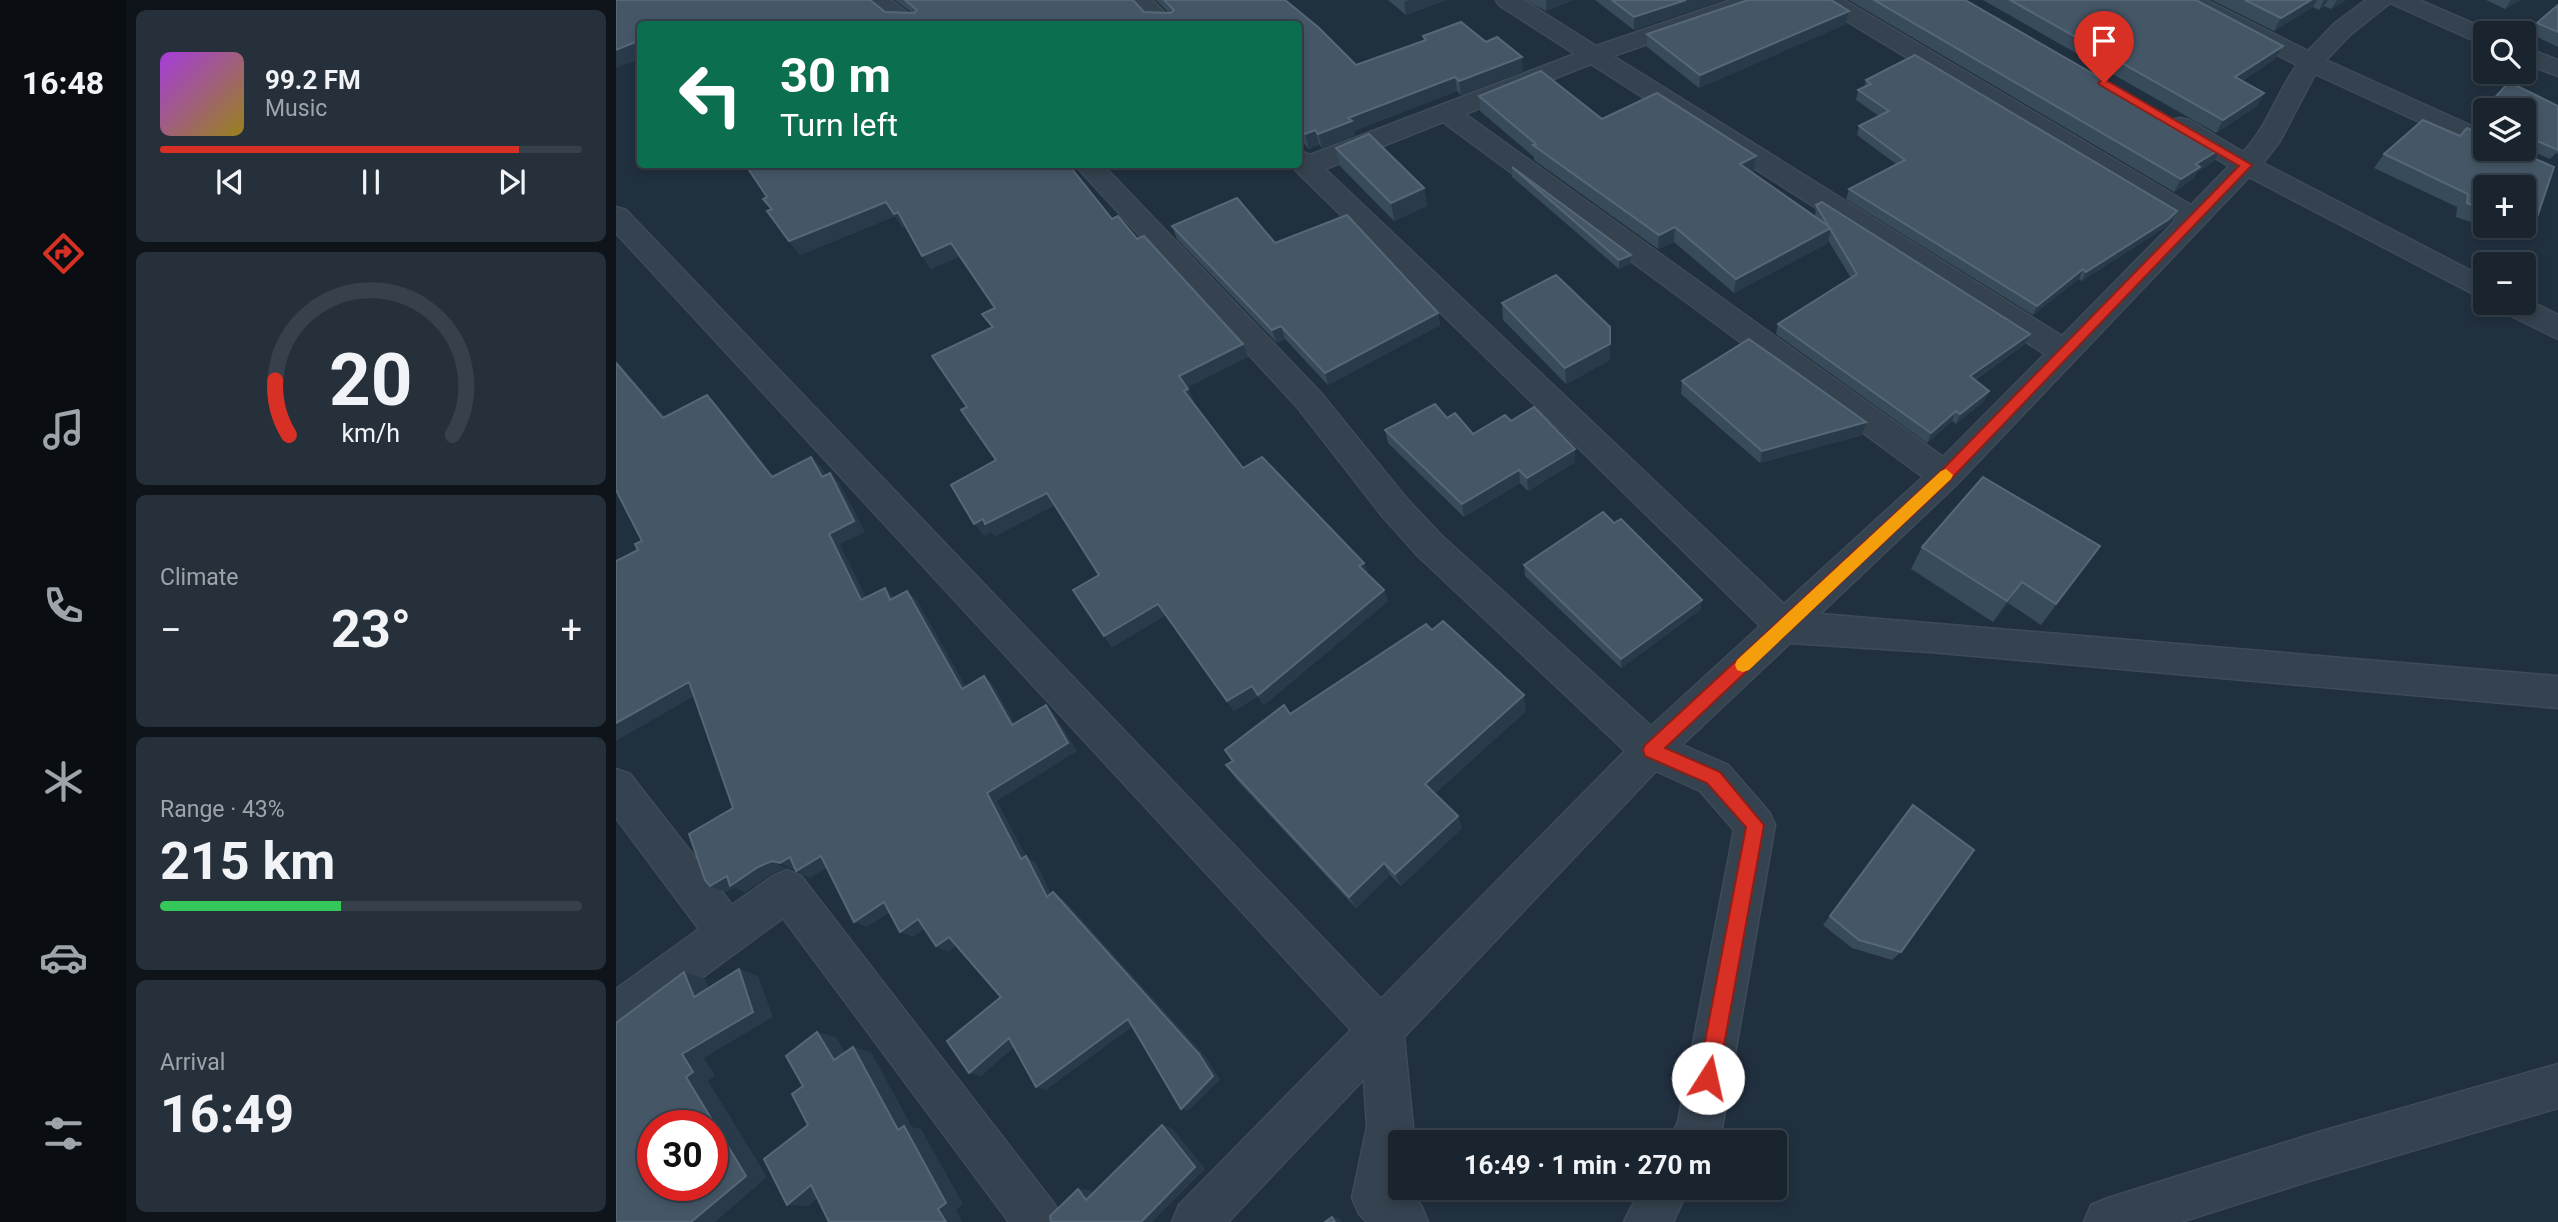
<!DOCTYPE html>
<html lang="en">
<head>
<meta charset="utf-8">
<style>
	:root { --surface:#19242f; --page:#26303b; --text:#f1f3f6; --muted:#9fa4aa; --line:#37414b; --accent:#d93025 }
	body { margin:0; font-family:Roboto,sans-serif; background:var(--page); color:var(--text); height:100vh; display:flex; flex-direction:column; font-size:26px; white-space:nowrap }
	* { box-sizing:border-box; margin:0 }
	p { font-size:23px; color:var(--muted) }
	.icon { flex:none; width:38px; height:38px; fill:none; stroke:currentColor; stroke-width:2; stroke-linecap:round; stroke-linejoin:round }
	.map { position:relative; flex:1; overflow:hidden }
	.panel { display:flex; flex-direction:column; gap:10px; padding:10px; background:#0e141a; width:490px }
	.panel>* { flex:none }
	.top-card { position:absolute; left:21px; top:21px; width:665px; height:147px; border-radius:7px; box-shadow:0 4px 10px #0003,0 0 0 2px var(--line); background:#0b6e4f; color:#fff; overflow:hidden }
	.buttons { position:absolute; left:1857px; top:21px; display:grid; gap:14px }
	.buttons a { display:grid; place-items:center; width:63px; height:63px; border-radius:7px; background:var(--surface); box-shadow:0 4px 10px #0003,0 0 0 2px var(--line); font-size:35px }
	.speed { position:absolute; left:21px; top:1110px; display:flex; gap:14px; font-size:35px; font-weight:700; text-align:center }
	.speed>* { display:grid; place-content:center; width:91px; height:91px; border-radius:50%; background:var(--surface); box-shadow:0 4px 10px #0003,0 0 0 2px var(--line); line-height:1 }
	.speed .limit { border:10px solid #d22; background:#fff; color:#111 }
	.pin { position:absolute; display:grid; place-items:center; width:60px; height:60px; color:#fff; margin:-72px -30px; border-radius:50% 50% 50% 0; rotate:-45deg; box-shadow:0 0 7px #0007 }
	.pin .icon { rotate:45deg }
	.me { position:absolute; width:77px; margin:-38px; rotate:10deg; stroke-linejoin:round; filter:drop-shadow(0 0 5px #0008) }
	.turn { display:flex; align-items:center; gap:24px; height:147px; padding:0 28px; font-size:32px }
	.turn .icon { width:91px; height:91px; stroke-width:2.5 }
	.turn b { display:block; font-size:49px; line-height:60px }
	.big { font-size:52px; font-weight:700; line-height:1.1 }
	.panel .tile { flex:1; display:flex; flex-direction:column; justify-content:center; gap:10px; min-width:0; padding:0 24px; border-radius:10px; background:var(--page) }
	.panel .dial { align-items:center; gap:0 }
	.dial svg { height:182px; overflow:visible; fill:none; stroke:var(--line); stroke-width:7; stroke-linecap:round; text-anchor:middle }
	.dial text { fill:var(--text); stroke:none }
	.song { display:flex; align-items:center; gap:21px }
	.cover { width:84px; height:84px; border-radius:10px; background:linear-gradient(135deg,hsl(280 70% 55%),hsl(50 70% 35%)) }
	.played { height:7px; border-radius:4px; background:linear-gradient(90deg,var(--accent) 85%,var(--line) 85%) }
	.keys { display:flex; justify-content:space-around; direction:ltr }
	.heat { display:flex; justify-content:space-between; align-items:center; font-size:38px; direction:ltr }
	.charge { height:10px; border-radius:5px; background:linear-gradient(90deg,#34c759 43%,var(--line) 0) }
	.trip { position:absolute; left:772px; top:1130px; width:399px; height:70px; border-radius:7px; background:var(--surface); box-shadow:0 4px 10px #0003,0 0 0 2px var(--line); font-weight:700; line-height:70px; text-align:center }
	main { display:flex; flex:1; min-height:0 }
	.tab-bar { display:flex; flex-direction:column; width:126px; justify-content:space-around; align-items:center; background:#0a0e13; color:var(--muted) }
	.tab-bar .icon { width:49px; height:49px }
	.tab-bar .selected { color:var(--accent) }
	.tab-bar b { font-size:32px; color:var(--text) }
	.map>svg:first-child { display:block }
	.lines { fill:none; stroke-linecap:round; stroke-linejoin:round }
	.minor-casing { stroke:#3e4b58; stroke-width:3 }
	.minor { fill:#35424f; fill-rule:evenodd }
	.wall { fill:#384b5b; fill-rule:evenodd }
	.shaded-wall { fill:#293b4b }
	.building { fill:#455767; stroke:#566777; stroke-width:2; fill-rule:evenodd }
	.route { fill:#d93025; stroke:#8d1f18; stroke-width:2 }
	.slow { fill:#f59e0b }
</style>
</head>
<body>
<main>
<nav class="tab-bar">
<b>16:48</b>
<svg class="icon selected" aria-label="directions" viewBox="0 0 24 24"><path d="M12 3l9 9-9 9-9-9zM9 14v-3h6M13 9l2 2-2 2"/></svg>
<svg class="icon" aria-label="music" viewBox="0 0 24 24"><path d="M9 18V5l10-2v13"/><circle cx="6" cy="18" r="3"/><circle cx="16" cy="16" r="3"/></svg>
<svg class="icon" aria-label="phone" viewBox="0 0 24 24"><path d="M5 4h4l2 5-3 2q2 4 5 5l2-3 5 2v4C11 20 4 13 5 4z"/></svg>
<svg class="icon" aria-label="climate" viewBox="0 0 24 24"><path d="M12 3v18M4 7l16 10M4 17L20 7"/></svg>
<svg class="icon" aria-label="car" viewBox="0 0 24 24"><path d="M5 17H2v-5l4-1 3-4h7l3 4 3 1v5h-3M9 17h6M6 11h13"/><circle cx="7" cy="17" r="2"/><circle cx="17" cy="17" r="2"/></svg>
<svg class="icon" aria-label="filters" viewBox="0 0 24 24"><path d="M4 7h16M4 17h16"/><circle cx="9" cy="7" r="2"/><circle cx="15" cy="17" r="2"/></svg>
</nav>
<section class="panel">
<div class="tile">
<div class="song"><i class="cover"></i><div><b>99.2 FM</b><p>Music</p></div></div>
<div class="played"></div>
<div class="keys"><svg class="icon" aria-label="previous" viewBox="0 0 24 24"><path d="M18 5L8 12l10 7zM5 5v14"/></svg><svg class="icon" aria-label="pause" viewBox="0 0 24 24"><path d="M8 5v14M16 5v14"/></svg><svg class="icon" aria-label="next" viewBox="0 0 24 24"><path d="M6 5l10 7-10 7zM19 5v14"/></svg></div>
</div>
<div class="tile dial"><svg viewBox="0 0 100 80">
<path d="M14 69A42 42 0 1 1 86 69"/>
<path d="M14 69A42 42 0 0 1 8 45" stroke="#d93025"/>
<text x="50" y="56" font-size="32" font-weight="700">20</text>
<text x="50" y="72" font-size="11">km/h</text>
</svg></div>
<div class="tile"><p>Climate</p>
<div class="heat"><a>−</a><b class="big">23°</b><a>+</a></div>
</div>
<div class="tile"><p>Range · 43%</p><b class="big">215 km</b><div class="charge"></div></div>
<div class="tile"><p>Arrival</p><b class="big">16:49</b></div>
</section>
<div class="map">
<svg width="1942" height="1222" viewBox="0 0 1942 1222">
	<rect width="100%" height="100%" fill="#21303f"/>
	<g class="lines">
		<g class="minor-casing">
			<g id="minor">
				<polygon points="249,0 275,0 306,24 279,24"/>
				<polygon points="512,0 536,0 560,24 535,24"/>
				<path d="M880,0H907L980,46L1115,0H1148L1145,5L997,56L1446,336L1560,220L1204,5L1201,0H1228L1575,205L1613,166L1555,132L1551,126L1555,120L1564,118L1573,120L1627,152C1651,128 1661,92 1681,65L1564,5L1561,0H1590L1692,51L1718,24L1750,0H1803L1877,32L1869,33V44L1861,42L1774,3L1735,34L1710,60L1869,132V149H1874L1860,148L1699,74L1664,141L1647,163L1869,278V300L1633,177L1340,485L1204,614L1942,676V708L1314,652L1174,643L1066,745L1112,765L1153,812L1159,825L1106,1128L1100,1143H1052L1062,1122L1118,830L1084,791L1040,771L788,1037L797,1127L793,1143H784V1188L805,1205L812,1222H751L743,1214L736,1198L751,1127L748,1079L612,1222H556L563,1205L735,1030L0,233V207L10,210L765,999L1009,751L802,556L767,517L682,408L458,164H486L704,392L791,499L826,536L1035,726L1144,626L673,164H682V150L694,155L959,54L883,5ZM975,64L1429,354L1327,457L849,114ZM827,122L1307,477L1168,604L709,169Z"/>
				<polygon points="1908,47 1942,60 1942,76 1908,63"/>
				<polygon points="1908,298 1942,315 1942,339 1883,310 1879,303 1908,303"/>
				<polygon points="0,769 14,774 116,905 157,876 171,870 185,876 439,1205 446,1222 393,1222 167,918 15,1030 0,1037 0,989 83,929 0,818"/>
				<polygon points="1942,1064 1942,1108 1703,1178 1565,1222 1468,1222 1475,1205 1492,1198 1703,1132"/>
				<polygon points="1025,1188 1073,1188 1057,1222 1008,1222"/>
			</g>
		</g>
		<use href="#minor" class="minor"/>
	</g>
	<g class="wall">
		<polygon points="0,0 295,12 279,0 517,0 528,12 552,12 540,0 669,0 740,65 808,41 807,36 907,71 845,95 841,91 738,131 739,135 706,148 703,144 693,149 682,137 682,24 24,24"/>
		<polygon points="772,0 830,0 790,15"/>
		<polygon points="909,0 957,0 930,11"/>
		<polygon points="979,0 1107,0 1018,30"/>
		<polygon points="1233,0 1349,0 1598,161 1581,172 1577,179 1558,192"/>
		<polygon points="1367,0 1580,0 1667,46 1659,59 1626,81 1648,93 1641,106 1600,133"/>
		<polygon points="1596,0 1730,0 1715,9 1708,6 1703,10 1697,7 1658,31"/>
		<polygon points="1870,0 1905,0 1889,9"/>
		<polygon points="1942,5 1942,47 1913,33 1921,23"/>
		<polygon points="1233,11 1230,24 1083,88 1031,47 1031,34"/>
		<polygon points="1250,80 1556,221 1548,228 1466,281 1463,279 1417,315 1230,199 1233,189 1280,164 1241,135 1243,126 1263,116 1240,100 1242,90 1248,88"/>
		<polygon points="1893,82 1942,106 1942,154 1940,153 1934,159 1908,148 1908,110 1869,110 1869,129 1857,124"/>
		<polygon points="863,96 986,119 1138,171 1135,172 1199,217 1200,205 1409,344 1359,380 1373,391 1368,401 1340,424 1336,421 1311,443 1160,334 1162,324 1235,278 1212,240 1212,243 1118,293 1058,242 1042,249 918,160 918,157 864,111"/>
		<path d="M1807,120L1844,136L1851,128L1869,136V149H1897L1938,167L1918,226L1906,239L1840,217L1841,207L1758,168L1768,154ZM1869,187H1908V226H1869Z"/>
		<polygon points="720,148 808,188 811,206 778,221 724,166"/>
		<polygon points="896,167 1015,255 1014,264 1003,269 896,177"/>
		<polygon points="151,197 496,219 521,239 627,344 632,357 571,387 578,402 577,402 627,468 748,563 752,574 768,590 772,601 648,705 642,696 618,711 550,615 496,647 488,636 483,575 439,505 379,536 375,532 368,536 380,460 351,407 375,327 366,314 378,308 343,257 315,269 306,256 290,226 287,228 279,216 184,255 173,241 155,209"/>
		<polygon points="556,226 659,243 822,313 824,325 712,385 669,339 661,343 561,239"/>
		<polygon points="886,303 994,360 950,384 887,320"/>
		<polygon points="1066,381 1246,435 1144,463 1065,394"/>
		<polygon points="831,418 857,434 895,421 959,462 912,491 904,483 848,517 772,443 769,430"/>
		<polygon points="998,523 1086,600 1084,610 1005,668 909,576 908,565"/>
		<polygon points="1306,547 1468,568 1425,625 1392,603 1377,622 1295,569"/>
		<polygon points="910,711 819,793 846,828 785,886 774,875 740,908 620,779 610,765 617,761 674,714"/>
		<polygon points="1297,805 1285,952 1276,960 1236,948 1207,925"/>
	</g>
	<g class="shaded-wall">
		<polygon points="794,0 830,0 790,15 788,2"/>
		<polygon points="930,0 957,0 930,11"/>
		<polygon points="1070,0 1107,0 1018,30 1018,17"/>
		<polygon points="1695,0 1701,0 1697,7 1658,31 1665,18"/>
		<polygon points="1708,0 1712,0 1708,6 1703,10"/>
		<polygon points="1721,0 1730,0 1715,9"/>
		<polygon points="1895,0 1905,0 1889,9"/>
		<polygon points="1233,11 1230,24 1083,88 1084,75"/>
		<polygon points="24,40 24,59 0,68 0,50"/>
		<polygon points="1667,46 1659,59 1612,90 1619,77"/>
		<polygon points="906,57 907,71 845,95 843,81"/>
		<polygon points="839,77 841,91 738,131 739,135 706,148 702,134 732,118"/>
		<polygon points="1648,93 1641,106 1600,133 1607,120"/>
		<polygon points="699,130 703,144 693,149 689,134"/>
		<polygon points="1606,148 1598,161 1581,172 1577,179 1558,192 1565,179 1580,164"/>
		<polygon points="1140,156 1138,171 1122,179 1124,164"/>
		<polygon points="808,188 811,206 778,221 775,203"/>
		<polygon points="270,202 279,216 184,255 173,241"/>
		<polygon points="1561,211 1556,221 1548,228 1466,281 1470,272"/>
		<polygon points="282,212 291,226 287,228 278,214"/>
		<polygon points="1059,227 1058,242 1042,249 1043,235"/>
		<polygon points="1215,228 1212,243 1118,293 1120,279"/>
		<polygon points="335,243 343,257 315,269 306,256"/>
		<polygon points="1015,255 1014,264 1003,269 1003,260"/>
		<polygon points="1467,269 1463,279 1417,315 1421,306"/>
		<polygon points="822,313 824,325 712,385 709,373"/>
		<polygon points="665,326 669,339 661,343 656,330"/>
		<polygon points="1414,334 1409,344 1349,386 1354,376"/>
		<polygon points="627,344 632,357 569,389 563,376"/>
		<polygon points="994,344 994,360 950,384 949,368"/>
		<polygon points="0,360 59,429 47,418 0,363"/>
		<polygon points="572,389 578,402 574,404 568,391"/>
		<polygon points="1373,391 1368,401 1340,424 1344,414"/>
		<polygon points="91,395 102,406 167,488 156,477"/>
		<polygon points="1340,411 1336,421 1311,443 1315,433"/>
		<polygon points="1250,422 1246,435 1144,463 1146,451"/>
		<polygon points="959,449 959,462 912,491 911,478"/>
		<polygon points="195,457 206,468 216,488 206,477"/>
		<polygon points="903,470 904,483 848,517 846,504"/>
		<polygon points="214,473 224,484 249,532 224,544 256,610 245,600 213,534"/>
		<polygon points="431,493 440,505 379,536 375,532 368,536 358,524 367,519"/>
		<polygon points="748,563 752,574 743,566"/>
		<polygon points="1406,582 1392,603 1377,622 1391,601"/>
		<polygon points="269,588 279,598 274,600"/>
		<polygon points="768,590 772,601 648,705 642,695"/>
		<polygon points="291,591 301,600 356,698 346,689"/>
		<polygon points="1086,600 1084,610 1005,668 1005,659"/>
		<polygon points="542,604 550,615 496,647 488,636"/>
		<polygon points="368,676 377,685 405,734 396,725"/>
		<polygon points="73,682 87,691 0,741 0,723"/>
		<polygon points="636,686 642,696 618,711 611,701"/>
		<polygon points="908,695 910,711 814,797 809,784"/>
		<polygon points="430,705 438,714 461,751 381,801 410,856 420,863 440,904 431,897 405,859 371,793"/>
		<polygon points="842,816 846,828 785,886 779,874"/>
		<polygon points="205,856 218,863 194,878 180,871"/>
		<polygon points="174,857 187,864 178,870 164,863"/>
		<polygon points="156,861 170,868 156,874 129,892 118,888 110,892 94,886 111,876 142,867"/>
		<polygon points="768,863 774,875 740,908 733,897"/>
		<polygon points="437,892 447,899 590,1057 604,1080 572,1111 565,1109"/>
		<polygon points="268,902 280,908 251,927 238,922"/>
		<polygon points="302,919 314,925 297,937 284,932"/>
		<polygon points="333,937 344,943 332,952 320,946"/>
		<polygon points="123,969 142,976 157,1017 88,1058 99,1076 92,1081 151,1177 99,1222 75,1222 70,1077 66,1054"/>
		<polygon points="68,972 89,979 98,1003 78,997"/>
		<polygon points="512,1019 520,1024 430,1090 420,1087"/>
		<polygon points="201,1032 220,1037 236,1065 218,1060"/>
		<polygon points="393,1038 404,1042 365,1076 353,1073"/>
		<polygon points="237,1047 255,1052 296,1127 305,1129 347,1204 340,1210 346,1222 330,1222"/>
		<polygon points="546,1125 556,1128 589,1169 536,1222 525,1222"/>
		<polygon points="195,1185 215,1187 192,1206 171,1205"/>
		<polygon points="462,1189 474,1190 482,1201 470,1200"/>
		<polygon points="716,1217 723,1218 726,1222 719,1222"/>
	</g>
	<g class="building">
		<polygon points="0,0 254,0 269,12 298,13 301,10 289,0 517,0 528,12 555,13 558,10 548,0 669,0 702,27 740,65 810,40 807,36 845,22 870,42 881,37 906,57 843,81 839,77 732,118 736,121 702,134 699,130 689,134 682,127 682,24 24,24 24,40 0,50"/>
		<polygon points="996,0 1070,0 1018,17"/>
		<polygon points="1132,0 1215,0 1233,11 1084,75 1031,34"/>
		<polygon points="1258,0 1349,0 1606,148 1580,164 1584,167 1565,179"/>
		<polygon points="1394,0 1580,0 1667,46 1619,77 1648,93 1607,120"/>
		<polygon points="1629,0 1695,0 1665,18"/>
		<polygon points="1942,5 1942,32 1921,23"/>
		<polygon points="1299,55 1561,211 1553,219 1470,272 1467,269 1421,306 1233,189 1289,160 1243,126 1273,111 1242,90 1255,84 1250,80"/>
		<polygon points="925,71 986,119 1041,93 1140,156 1124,164 1215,228 1120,279 1059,227 1043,235 917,145 920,144 863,96"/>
		<polygon points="1893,82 1942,106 1942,150 1912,137 1908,137 1908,110 1869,110 1869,116 1864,114"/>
		<polygon points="1807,120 1844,136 1851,128 1869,136 1869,149 1897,149 1938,167 1918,226 1908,223 1908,187 1869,187 1869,210 1851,203 1852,194 1768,154"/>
		<polygon points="753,134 808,188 775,203 720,148"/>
		<polygon points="129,164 452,164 496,219 502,216 521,239 528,236 627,344 563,376 572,389 568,391 627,468 646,457 748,563 743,566 768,590 642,695 636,686 611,701 542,604 488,636 457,590 483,575 431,493 369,524 367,519 358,524 335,485 380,460 345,410 351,407 316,356 377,327 366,314 379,308 335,243 306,256 282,212 278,214 270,202 173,241 151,211 156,209 147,199 151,197"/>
		<polygon points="896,167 1015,255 1003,260"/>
		<polygon points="621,198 659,243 731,215 822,313 709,373 665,326 656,330 556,226"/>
		<polygon points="1206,202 1414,334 1354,376 1373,391 1344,414 1340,411 1315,433 1162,324 1241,274 1200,205"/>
		<polygon points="940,275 994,327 994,344 949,368 886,303"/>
		<polygon points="1133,339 1250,422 1146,451 1066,381"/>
		<polygon points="0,363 47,418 91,395 156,477 195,457 206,477 214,473 238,521 213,534 245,600 269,588 274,600 291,591 346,689 368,676 396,725 430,705 452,743 371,793 405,859 410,856 431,897 437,892 583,1054 597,1076 565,1109 512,1019 420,1087 393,1038 353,1073 331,1041 385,997 333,937 320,946 302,919 284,932 268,902 238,922 205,856 180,871 174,857 164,863 156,861 142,867 114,886 111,876 94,886 89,880 73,834 117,808 73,682 0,723 0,561 22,550 19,544 26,541 0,490"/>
		<polygon points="819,404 831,418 839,413 857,434 889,415 895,421 918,407 959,449 911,478 903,470 846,504 769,430"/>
		<polygon points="1367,477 1484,546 1440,604 1406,582 1391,601 1306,547"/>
		<polygon points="987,512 998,523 1005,519 1086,600 1005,659 908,565"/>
		<polygon points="827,621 908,695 809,784 842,816 779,874 768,863 733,897 610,765 617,761 609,750 668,705 674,714 810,624 816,630"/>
		<polygon points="1297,805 1358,850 1285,952 1243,940 1214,916"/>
		<path d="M123,969L137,1012L66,1054L77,1072L70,1077L130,1176L75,1222H0V1023L68,972L78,997ZM37,1125H96V1185H37Z"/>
		<polygon points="201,1032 218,1060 237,1047 282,1130 288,1126 330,1203 322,1209 330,1222 213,1222 195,1185 171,1205 148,1159 192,1125 176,1094 187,1086 170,1056"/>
		<polygon points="546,1125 579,1167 525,1222 435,1222 434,1216 462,1189 470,1200"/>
		<polygon points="716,1217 719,1222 709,1222"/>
	</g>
	<polygon class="route" points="1488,79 1636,165 1334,480 1049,748 1104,772 1148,825 1102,1078 1099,1085 1092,1088 1085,1085 1082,1078 1130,827 1091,783 1029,756 1027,750 1029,745 1324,472 1623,166 1484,85 1482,83"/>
	<polygon class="slow" points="1330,469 1337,475 1335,479 1133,670 1127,672 1121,670 1119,665 1121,660 1325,471"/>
</svg>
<div class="buttons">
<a><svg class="icon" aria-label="search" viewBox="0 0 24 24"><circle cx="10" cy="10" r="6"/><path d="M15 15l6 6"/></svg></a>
<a><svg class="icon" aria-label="layers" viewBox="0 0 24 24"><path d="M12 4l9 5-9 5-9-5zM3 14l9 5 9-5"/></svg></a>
<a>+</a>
<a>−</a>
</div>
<div class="speed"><div class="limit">30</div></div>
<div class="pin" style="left:1488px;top:83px;background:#d93025"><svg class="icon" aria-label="arrive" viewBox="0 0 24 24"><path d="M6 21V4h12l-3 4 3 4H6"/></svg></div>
<svg class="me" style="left:1092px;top:1078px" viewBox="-20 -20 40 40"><circle r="19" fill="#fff"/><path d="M0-13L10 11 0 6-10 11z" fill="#d93025"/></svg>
<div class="trip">16:49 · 1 min · 270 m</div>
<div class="top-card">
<div class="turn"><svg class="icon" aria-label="left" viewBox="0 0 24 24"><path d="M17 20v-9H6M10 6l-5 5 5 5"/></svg><div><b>30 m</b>Turn left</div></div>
</div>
</div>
</main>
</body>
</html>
